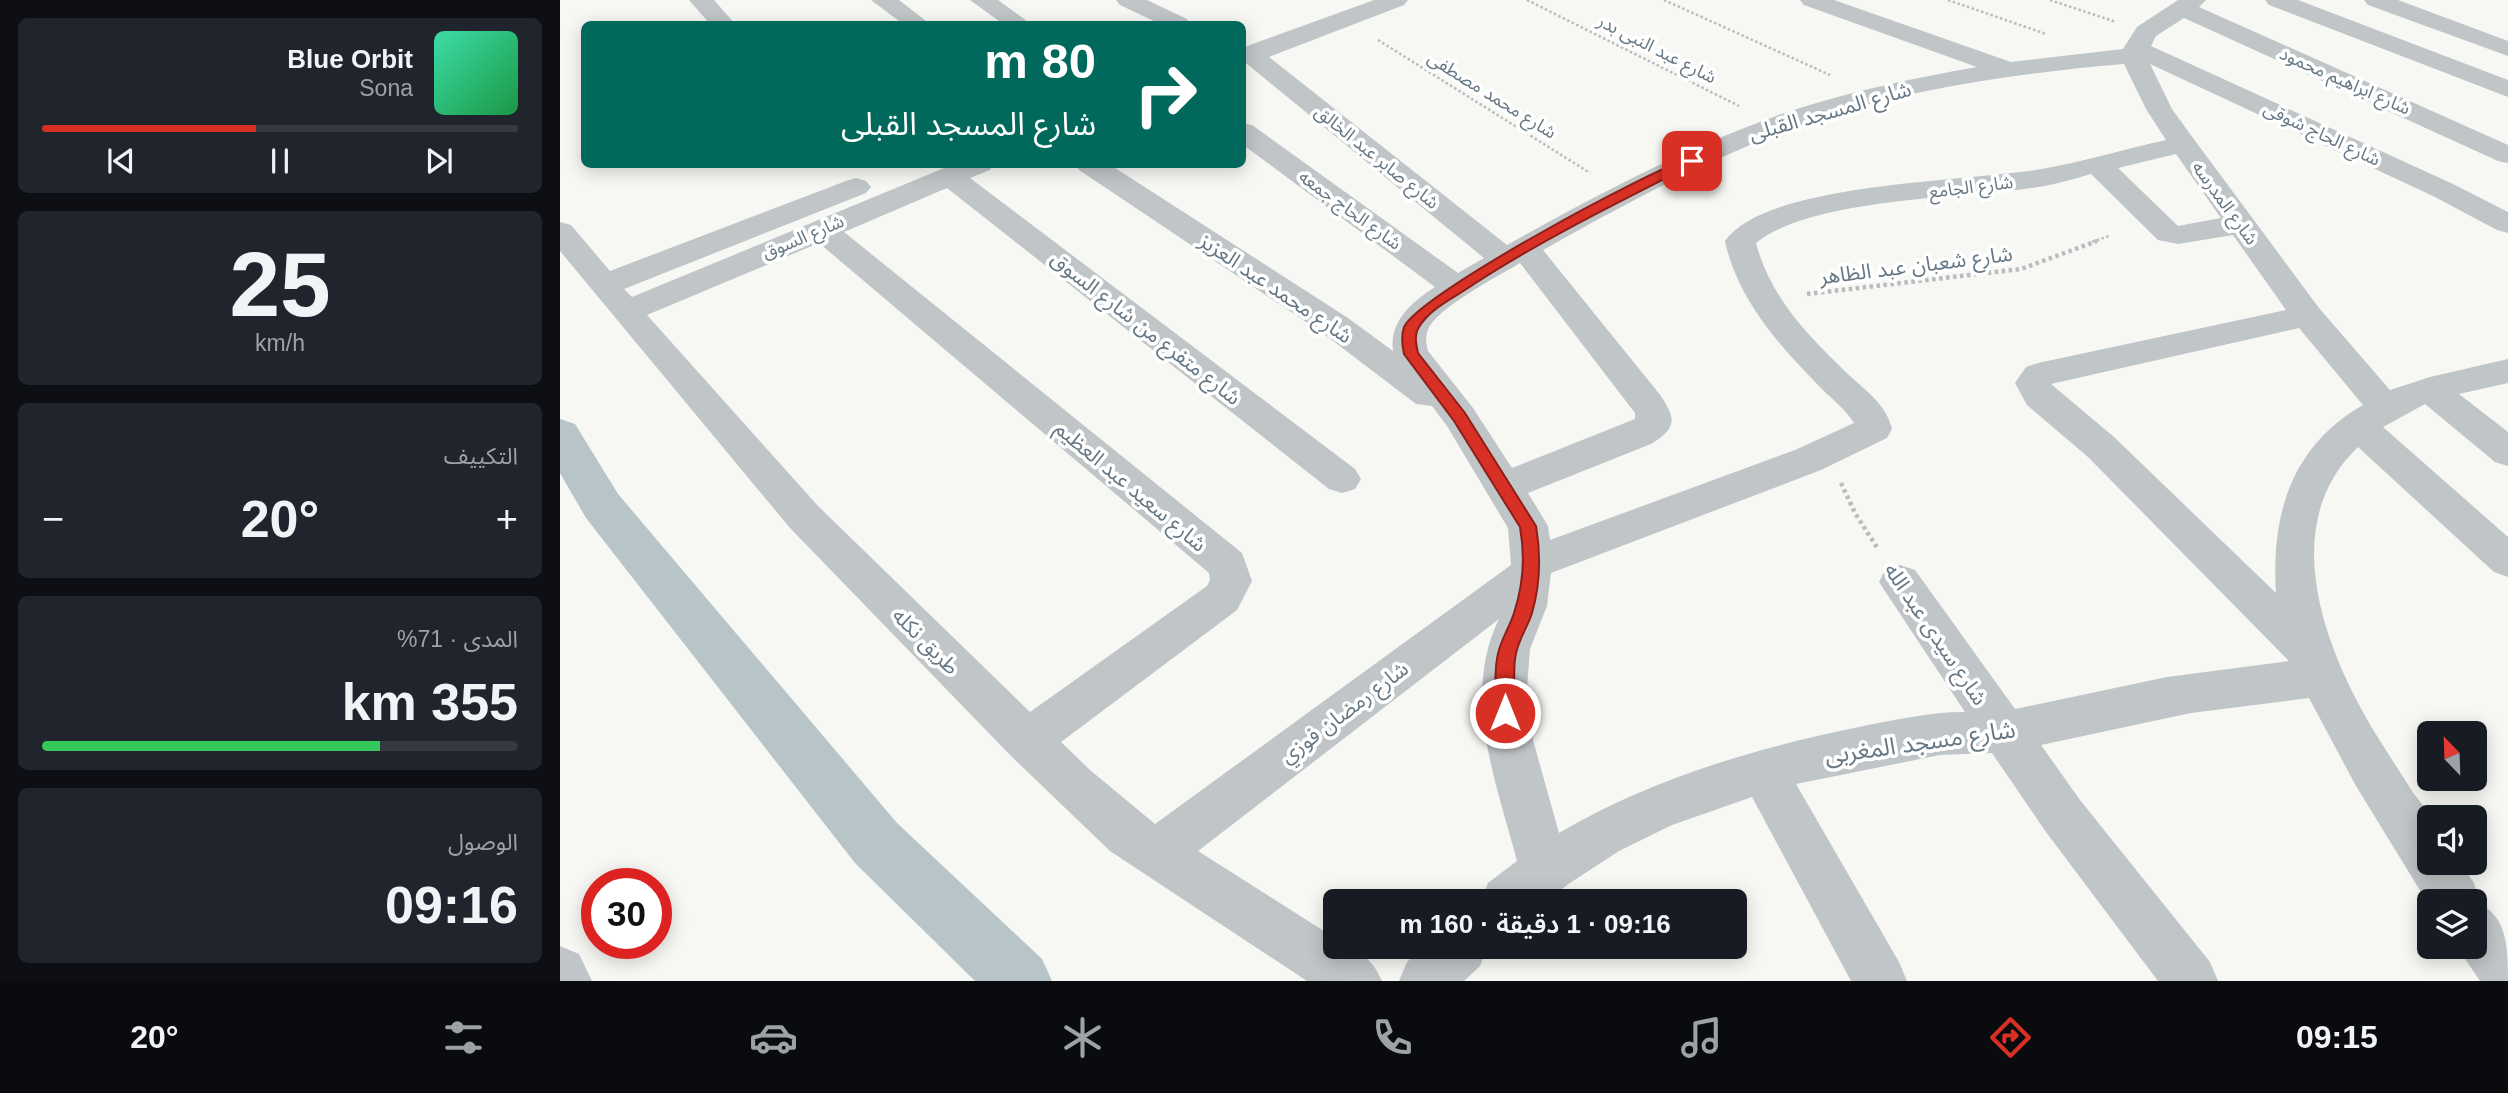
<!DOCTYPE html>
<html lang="ar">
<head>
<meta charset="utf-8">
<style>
	:root { --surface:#171b24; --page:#20242c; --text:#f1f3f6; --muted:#9ea1a6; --line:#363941; --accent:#d93025 }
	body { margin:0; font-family:Arial,"Noto Sans Arabic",sans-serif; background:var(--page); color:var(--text); direction:rtl; height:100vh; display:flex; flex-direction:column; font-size:26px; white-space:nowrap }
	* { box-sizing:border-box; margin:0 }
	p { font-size:23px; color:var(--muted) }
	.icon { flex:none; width:38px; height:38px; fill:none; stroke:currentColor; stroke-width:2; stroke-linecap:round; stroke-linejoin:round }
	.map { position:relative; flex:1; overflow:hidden; direction:ltr }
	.sheet { display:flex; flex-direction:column; gap:18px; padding:18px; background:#0d0f14; width:560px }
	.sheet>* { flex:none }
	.guide { position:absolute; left:21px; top:21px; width:665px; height:147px; border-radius:10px; box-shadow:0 4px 18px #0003; direction:rtl; background:#00695c; color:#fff; overflow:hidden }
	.needle { width:46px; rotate:337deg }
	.buttons { position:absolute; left:1857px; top:721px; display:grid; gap:14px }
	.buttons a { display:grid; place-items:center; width:70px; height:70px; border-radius:10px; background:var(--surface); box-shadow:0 4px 18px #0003; font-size:35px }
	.speed { position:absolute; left:21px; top:868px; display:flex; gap:14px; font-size:35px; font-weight:700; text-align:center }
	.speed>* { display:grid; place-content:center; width:91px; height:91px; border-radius:50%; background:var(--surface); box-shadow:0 4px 18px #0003; line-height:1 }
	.speed .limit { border:10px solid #d22; background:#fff; color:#111 }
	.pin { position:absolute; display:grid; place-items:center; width:60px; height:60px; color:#fff; margin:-30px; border-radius:14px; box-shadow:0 4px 10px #0006 }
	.me { position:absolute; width:77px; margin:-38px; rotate:0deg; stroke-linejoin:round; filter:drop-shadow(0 0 5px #0008) }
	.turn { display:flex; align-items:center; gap:24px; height:147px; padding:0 35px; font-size:32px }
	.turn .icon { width:91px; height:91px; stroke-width:2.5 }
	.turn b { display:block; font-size:49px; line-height:60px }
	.big { font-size:52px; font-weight:600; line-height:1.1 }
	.sheet .tile { flex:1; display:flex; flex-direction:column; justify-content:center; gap:10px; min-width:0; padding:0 24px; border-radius:10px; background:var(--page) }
	.sheet .dial { align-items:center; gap:0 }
	.dial b { font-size:91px; line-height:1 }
	.song { display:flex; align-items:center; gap:21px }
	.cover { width:84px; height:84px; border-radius:10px; background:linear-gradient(135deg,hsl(160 70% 55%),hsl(140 70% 35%)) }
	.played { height:7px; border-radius:4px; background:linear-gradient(90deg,var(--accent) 45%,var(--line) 45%) }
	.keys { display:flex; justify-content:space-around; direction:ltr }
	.heat { display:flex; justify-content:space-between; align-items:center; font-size:38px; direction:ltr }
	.charge { height:10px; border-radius:5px; background:linear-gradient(90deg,#34c759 71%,var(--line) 0) }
	.trip { position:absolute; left:763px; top:889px; width:424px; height:70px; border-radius:10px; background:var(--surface); box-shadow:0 4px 18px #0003; font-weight:600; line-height:70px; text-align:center; direction:rtl }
	.tab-bar { display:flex; height:112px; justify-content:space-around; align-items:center; background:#090b0e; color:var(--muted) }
	.tab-bar .icon { width:49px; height:49px }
	.tab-bar .selected { color:var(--accent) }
	.tab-bar b { font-size:32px; color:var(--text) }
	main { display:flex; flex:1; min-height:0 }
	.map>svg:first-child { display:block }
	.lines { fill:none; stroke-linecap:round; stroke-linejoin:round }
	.canal { fill:#b7c4c8; fill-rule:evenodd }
	.path-far1 { stroke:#b8bcbf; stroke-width:2.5; stroke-dasharray:2.5 2.5; stroke-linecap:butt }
	.path { stroke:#b8bcbf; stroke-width:4.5; stroke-dasharray:3.5 3.5; stroke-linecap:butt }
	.minor { fill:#c0c5c8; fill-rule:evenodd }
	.route { fill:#d93025; stroke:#8d1f18; stroke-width:2 }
	.labels { text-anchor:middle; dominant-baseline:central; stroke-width:7; stroke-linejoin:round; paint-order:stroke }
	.far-street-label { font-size:18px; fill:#667885; stroke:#fff }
	.street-label { font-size:21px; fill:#667885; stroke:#fff }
	.near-street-label { font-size:24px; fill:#667885; stroke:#fff }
</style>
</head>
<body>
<main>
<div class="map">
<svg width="1948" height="981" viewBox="0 0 1948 981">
	<rect width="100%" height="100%" fill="#f7f7f4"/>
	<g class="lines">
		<polygon class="canal" points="0,419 15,424 58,494 337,823 482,959 492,981 415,981 295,863 26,518 0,473"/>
		<g class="path-far1">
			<polyline points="967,0 1179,106"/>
			<polyline points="1104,0 1270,75"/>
			<polyline points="1388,0 1486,34"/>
			<polyline points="1490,0 1556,22"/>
			<polyline points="818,40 1030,173"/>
			<polyline points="1532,242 1549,236"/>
		</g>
		<g class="path">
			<polyline points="1247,294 1461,269 1537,241"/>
			<polyline points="1281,483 1295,513 1318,549"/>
		</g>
		<g class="minor">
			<polygon points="129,0 154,0 175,24 150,24"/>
			<polygon points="311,0 339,0 370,24 343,24"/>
			<polygon points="410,0 438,0 471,24 443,24"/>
			<polygon points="556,0 587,0 627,19 630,24 600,24 560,5"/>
			<path d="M814,0H848L844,5L709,57L947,245C1033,197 1123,149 1216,116C1281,93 1349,79 1417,67L1244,5L1240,0H1274L1451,62L1563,49L1577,27L1618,0H1646L1639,7L1948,145V163L1938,161L1624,18L1596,36L1591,46L1893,184L1948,212V233L1937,230L1873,196L1590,64L1612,109L1633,138L1759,308L1830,390L1870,377L1948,359V383L1899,394L1948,432V466L1935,462L1865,404L1823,427L1948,537V577L1934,572L1798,447C1715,526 1766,653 1817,736C1829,755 1841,774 1854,794C1859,800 1866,808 1869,816C1873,827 1869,850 1869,863H1900L1914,883L1920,904C1948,918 1948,950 1948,981H1920L1897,947H1914V901H1869V905L1796,786L1749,698L1631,713L1481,745L1520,800L1650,962L1658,981H1598L1486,832L1432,753L1380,755L1236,784L1339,962L1347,981H1291L1192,797L1112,825L1059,851L1010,883L986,901H921L928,883L957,861C937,784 901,696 939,619L638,851L775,938V947C799,947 813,960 822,981H747L550,851L451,756L230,528L0,251V222L11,225L50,271L286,181L296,178L306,181L311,187L306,193L64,289L72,297L394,164H434L430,170L410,178L795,469L801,479L795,489L782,493L769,489L387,188L284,232L682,553L692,581L677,610L501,742L530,770L595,824L951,565L948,528L887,426L872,406L856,404L764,334L519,170L515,164H549L788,318L833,351C829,321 852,302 875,287L682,144V123L692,125L898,273L924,258L687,64L682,65V48ZM1564,64L1586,109L1606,140C1565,149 1523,162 1482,169C1411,182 1205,182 1165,241C1177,298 1217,343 1257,384C1269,397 1285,408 1294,423L1235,450L990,540L988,526L968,493L1091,444C1116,428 1117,421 1101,396L983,250C1070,201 1161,152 1256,120C1355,87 1461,73 1564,64ZM1616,154L1661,218L1618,226L1558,168ZM1531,174L1598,240L1618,244L1673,235L1726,310L1478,363L1466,367L1455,383L1467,405L1528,457L1729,661L1607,677L1455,709L1355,570L1340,565L1325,570L1319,582L1405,712C1369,712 1334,720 1299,727C1195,748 1091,779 999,833L973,740L967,688L970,649L987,606L991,573L1261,470L1327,438L1332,429C1326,404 1306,391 1289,375C1249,337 1210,297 1196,243C1251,198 1405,198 1479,187C1496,184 1514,179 1531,174ZM259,243L649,573L650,580L647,586L470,712L258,506L87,315ZM960,263L1075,413V419L952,468L913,408L868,351C866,344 865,337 868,330C876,308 939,276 960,263ZM1739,328L1803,405C1731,446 1711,515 1716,593L1554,437L1491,384Z"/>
			<polygon points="1705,0 1738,0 1948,80 1948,97 1709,5"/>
			<polygon points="1804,0 1838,0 1948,41 1948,56 1808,5"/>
			<polygon points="0,946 19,954 32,981 0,981"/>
			<polygon points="863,947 927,947 920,966 904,981 839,981 847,962"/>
		</g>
	</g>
	<path class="route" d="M1132,157L1138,161L1136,163C1061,201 985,238 914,284C896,297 871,307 859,327C854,335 856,344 858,353L905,413L976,526C981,555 980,585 972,613C967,629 957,641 955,659C953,676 955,695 955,713L952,719L945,721L939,719L936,713C936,695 934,676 937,659C939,642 949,629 954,613C963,586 965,555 960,527L894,421L844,354C842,345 841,336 844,327C859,294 1090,170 1132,157Z"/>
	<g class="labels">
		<g class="far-street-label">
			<text transform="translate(1097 49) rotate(27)">شارع عبد النبى بدر</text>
			<text transform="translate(1785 81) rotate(24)">شارع ابراهيم محمود</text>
			<text transform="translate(932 95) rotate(32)">شارع محمد مصطفى</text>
			<text transform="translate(1762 134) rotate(25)">شارع الحاج شوقى</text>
			<text transform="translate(817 157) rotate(39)">شارع صابر عبد الخالق</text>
			<text transform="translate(1411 187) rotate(-7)">شارع الجامع</text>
			<text transform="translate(1665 203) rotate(54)">شارع المدرسه</text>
			<text transform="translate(790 210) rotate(36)">شارع الحاج جمعه</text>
			<text transform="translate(243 237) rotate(-23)">شارع السوق</text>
		</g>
		<g class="street-label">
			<text transform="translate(1270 111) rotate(-16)">شارع المسجد القبلى</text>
			<text transform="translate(1356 265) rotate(-7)">شارع شعبان عبد الظاهر</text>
			<text transform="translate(716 288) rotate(34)">شارع محمد عبد العزيز</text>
			<text transform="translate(586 328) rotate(38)">شارع متفرع من شارع السوق</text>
			<text transform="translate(571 486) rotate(40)">شارع سعيد عبد العظيم</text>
			<text transform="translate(1376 634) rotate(56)">شارع سيدى عبد الله</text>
			<text transform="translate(366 641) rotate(45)">طريق نكله</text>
			<text transform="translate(784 712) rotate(-37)">شارع رمضان فوزي</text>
		</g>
		<g class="near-street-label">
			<text transform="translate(1360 742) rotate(-8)">شارع مسجد المغربى</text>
		</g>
	</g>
</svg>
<div class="buttons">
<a><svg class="needle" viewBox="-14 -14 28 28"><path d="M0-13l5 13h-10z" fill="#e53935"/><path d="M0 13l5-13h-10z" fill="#9ea1a6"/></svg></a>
<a><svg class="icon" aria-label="sound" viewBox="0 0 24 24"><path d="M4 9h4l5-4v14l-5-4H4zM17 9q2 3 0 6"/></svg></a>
<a><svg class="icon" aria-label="layers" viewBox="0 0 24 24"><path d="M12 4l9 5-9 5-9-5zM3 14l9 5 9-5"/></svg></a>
</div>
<div class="speed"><div class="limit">30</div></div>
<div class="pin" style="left:1132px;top:161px;background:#d93025"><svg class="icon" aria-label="arrive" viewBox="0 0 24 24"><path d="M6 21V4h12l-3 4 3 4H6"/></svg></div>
<svg class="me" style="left:945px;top:713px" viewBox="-20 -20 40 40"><circle r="17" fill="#d93025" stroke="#fff" stroke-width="3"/><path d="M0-11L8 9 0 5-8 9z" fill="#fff"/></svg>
<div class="trip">09:16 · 1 دقيقة · 160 m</div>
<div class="guide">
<div class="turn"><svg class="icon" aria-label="right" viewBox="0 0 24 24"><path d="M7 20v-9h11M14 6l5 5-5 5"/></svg><div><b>80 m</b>شارع المسجد القبلى</div></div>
</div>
</div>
<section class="sheet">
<div class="tile">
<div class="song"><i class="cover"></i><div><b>Blue Orbit</b><p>Sona</p></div></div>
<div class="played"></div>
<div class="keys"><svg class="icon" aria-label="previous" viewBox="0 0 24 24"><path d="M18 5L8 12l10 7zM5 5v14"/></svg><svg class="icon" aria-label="pause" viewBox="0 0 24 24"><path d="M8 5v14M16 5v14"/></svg><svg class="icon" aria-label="next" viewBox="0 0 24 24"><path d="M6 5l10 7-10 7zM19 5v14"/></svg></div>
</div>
<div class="tile dial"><b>25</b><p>km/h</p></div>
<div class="tile"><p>التكييف</p>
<div class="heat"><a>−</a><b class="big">20°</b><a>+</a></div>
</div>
<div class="tile"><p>المدى · 71%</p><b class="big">355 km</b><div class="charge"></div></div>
<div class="tile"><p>الوصول</p><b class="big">09:16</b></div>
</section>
</main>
<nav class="tab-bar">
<b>09:15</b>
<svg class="icon selected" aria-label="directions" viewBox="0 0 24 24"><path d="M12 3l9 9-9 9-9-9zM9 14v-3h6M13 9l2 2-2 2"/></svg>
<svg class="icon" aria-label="music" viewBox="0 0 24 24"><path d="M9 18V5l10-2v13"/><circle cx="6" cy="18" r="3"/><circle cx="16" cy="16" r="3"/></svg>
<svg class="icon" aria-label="phone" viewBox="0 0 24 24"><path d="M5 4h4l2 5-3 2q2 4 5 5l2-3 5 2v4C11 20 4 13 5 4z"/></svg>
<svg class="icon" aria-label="climate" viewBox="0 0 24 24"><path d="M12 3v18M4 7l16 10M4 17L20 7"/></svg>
<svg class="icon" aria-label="car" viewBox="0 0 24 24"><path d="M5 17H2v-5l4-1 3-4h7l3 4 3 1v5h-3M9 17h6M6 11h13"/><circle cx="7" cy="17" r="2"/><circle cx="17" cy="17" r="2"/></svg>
<svg class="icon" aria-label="filters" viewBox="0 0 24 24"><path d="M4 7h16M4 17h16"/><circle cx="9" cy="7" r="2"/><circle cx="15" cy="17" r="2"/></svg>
<b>20°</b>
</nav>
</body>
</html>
